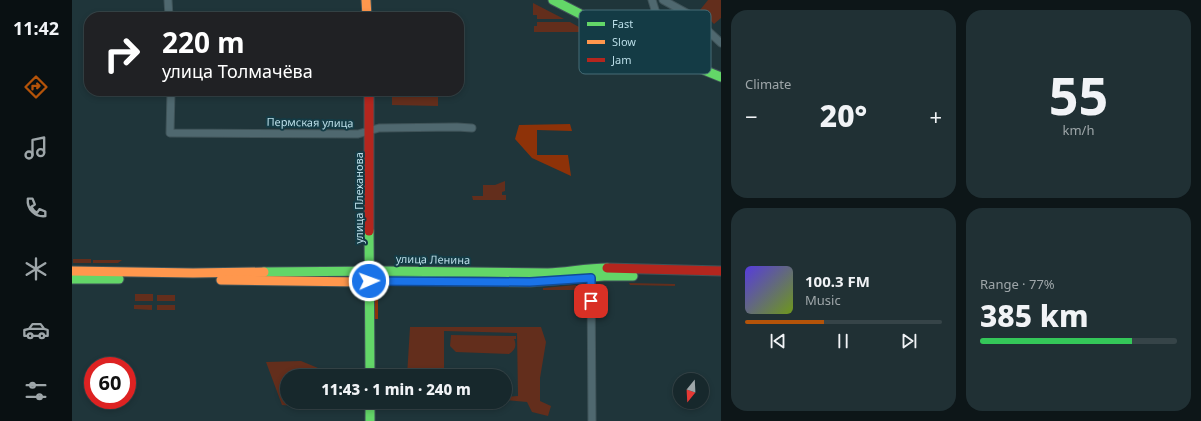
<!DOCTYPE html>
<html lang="en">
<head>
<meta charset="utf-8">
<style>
	:root { --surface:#17282c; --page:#203034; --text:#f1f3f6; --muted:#9ea6a9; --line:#364448; --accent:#b45309 }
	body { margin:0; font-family:"Noto Sans",sans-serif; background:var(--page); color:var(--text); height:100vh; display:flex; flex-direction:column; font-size:15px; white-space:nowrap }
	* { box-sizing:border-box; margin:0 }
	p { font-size:13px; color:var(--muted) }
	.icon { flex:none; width:22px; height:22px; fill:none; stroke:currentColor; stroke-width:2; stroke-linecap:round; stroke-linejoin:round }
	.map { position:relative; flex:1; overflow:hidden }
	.details { display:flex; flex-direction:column; gap:10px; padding:10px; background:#0d1618; width:480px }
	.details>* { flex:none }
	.hud { position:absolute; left:12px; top:12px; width:380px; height:84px; border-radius:16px; box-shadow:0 2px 6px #0003,0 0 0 1px var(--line); background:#202124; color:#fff; overflow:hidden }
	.needle { width:26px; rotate:198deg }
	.fabs { position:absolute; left:601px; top:373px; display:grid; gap:8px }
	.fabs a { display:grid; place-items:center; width:36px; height:36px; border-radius:50%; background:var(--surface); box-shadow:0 2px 6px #0003,0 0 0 1px var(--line); font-size:20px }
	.speed { position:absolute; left:12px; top:357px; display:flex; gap:8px; font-size:20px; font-weight:700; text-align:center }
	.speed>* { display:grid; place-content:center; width:52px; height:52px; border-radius:50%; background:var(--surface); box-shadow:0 2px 6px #0003,0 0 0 1px var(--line); line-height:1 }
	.speed .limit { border:6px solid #d22; background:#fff; color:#111 }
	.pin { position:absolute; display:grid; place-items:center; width:34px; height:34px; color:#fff; margin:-17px; border-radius:8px; box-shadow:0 2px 6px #0006 }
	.me { position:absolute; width:44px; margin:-22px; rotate:88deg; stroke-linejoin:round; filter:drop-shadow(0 0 3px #0008) }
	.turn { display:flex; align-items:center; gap:14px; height:84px; padding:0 12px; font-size:18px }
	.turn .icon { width:52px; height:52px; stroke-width:2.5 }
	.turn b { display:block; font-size:28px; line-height:34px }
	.big { font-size:30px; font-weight:800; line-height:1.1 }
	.details .widget { flex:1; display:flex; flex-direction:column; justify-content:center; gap:6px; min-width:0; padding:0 14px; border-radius:16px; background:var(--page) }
	.details .dial { align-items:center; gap:0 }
	.dial b { font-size:52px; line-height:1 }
	.song { display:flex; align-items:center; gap:12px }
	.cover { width:48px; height:48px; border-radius:6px; background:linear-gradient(135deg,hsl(250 70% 55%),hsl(80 70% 35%)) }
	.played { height:4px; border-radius:2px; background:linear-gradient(90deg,var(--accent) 40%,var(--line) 40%) }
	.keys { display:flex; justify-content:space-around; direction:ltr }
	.heat { display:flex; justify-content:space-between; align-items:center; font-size:22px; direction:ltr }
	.charge { height:6px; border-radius:3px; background:linear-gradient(90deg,#34c759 77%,var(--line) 0) }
	.details .tiles { flex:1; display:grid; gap:10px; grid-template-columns:repeat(2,1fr) }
	.trip { position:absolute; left:208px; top:369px; width:232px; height:40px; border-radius:20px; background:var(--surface); box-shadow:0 2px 6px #0003,0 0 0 1px var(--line); font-weight:800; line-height:40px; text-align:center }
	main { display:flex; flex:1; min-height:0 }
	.menu { display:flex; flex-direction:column; width:72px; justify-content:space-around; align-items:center; background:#091012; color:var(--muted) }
	.menu .icon { width:28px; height:28px }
	.menu .on { color:var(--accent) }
	.menu b { font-size:18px; color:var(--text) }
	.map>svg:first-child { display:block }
	.green { fill:#632e1c }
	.forest { fill:#8e3208 }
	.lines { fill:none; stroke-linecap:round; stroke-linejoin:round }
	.street-casing { stroke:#3f5358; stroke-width:9 }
	.fast-casing { stroke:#3f5358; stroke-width:11 }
	.slow-casing { stroke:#3f5358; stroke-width:11 }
	.jam-casing { stroke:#3f5358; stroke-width:11 }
	.street { stroke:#4f686f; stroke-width:7 }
	.fast { stroke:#63d668; stroke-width:9 }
	.slow { stroke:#ff974d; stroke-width:9 }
	.jam { stroke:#b3261e; stroke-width:9 }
	.route-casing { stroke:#114b97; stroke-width:10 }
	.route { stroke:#1a73e8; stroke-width:7 }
	.labels { text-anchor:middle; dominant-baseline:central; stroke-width:4; stroke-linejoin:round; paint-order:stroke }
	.street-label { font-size:11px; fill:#bbdee8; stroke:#143b45 }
	.key { fill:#143b45; stroke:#466c76; stroke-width:1 }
	.key-label { font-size:11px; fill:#bbdee8 }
</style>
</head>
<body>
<main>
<nav class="menu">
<b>11:42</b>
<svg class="icon on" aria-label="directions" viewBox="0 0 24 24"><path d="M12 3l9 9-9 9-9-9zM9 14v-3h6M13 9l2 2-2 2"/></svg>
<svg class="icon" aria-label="music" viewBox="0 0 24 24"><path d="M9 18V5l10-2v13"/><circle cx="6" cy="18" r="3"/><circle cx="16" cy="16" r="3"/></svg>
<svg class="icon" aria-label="phone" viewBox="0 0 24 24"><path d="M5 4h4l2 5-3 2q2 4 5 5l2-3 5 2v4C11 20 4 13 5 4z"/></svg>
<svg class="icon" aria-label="climate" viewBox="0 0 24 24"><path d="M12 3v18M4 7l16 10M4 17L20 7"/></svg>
<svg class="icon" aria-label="car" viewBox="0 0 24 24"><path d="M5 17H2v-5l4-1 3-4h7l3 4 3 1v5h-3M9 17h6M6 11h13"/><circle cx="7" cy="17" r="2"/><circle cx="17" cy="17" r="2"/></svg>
<svg class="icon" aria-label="filters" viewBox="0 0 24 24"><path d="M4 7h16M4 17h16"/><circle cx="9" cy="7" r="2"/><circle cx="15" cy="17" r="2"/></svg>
</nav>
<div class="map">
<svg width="649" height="421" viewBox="0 0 649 421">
	<rect width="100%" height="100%" fill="#1f353a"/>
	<g class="green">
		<polygon points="636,0 649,0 649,18 642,24 628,10"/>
		<polygon points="461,3 492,19 465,19 465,15 461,15"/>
		<polygon points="465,22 498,22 516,32 462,32 462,26 465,26"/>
		<polygon points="320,91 366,91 366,106 320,105"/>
		<polygon points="433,181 433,191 430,192 430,195 434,195 434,200 401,200 400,196 411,196 411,185 423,185"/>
		<rect x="1" y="259" width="18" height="4"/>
		<polygon points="21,260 50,260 46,263 21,263"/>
		<polygon points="557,283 603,284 603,286 558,285"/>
		<polygon points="504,285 503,290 471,290 471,288"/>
		<rect x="63" y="294" width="18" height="7"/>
		<rect x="85" y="295" width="18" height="6"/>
		<polygon points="62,305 80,305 80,310 62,309"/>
		<rect x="85" y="305" width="18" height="5"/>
		<polygon points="338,327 469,327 474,342 468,378 468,401 479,406 476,416 460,412 455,402 433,400 433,397 446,396 445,333 372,331 372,376 335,376"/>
		<path d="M379,335L444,336V339H442C445,346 443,350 437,354L384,352L378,346Z"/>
		<polygon points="229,361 246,368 246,376 215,376 215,402 247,402 247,408 210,405 194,362"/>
		<polygon points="325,402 429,402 427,408 317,410"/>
	</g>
	<g class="forest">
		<polygon points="498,124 500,131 465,130 465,155 496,155 499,176 460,158 443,139 447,125"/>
		<rect x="302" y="298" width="4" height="21"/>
	</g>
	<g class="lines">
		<g class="street-casing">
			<g id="street">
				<polyline points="96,0 97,17"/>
				<polyline points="580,0 584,13 609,60"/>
				<polyline points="591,0 620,16 649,43"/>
				<polyline points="99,91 98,133 286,134 307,128 385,127 400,128"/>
				<polyline points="519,274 520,421"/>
			</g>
		</g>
		<g class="fast-casing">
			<g id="fast">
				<polyline points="481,0 561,41 649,77"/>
				<polyline points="297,231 298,376"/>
				<path d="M192,272L311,271L476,273C496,272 515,268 535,268"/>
				<polyline points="0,279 47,279"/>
				<polyline points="289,282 312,280 458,282 532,276 561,276"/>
				<polyline points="298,402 298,421"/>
			</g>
		</g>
		<g class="slow-casing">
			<g id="slow">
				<polyline points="294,0 295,17"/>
				<polyline points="0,271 121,273 192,272"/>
				<polyline points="149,280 289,282"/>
			</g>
		</g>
		<g class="jam-casing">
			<g id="jam">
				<polyline points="297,91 297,231"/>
				<polyline points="535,268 649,271"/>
			</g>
		</g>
		<use href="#street" class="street"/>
		<use href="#fast" class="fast"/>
		<use href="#slow" class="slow"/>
		<use href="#jam" class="jam"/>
	</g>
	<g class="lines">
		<g class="route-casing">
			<polyline id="route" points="297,281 458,282 519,278 519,301"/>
		</g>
		<use href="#route" class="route"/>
	</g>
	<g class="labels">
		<g class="street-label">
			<text transform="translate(238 122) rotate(1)">Пермская улица</text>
			<text transform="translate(286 198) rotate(-90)">улица Плеханова</text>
			<text transform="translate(361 259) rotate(1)">улица Ленина</text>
		</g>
	</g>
	<rect x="507" y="10" width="132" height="64" rx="6" class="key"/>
	<rect x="515" y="22" width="18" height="4" fill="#63d668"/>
	<rect x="515" y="40" width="18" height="4" fill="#ff974d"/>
	<rect x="515" y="58" width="18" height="4" fill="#b3261e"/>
	<g class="key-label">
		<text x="540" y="28">Fast</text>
		<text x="540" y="46">Slow</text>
		<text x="540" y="64">Jam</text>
	</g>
</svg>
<div class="fabs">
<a><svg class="needle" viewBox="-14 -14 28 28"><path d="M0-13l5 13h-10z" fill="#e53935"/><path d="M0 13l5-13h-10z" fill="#9ea6a9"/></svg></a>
</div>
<div class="speed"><div class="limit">60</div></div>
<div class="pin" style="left:519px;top:301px;background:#d93025"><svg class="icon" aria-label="arrive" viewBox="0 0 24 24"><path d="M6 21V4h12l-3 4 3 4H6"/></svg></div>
<svg class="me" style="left:297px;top:281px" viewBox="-20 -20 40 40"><circle r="17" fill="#1a73e8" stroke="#fff" stroke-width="3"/><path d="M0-11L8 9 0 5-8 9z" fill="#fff"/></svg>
<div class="trip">11:43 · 1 min · 240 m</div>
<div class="hud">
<div class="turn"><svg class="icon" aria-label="right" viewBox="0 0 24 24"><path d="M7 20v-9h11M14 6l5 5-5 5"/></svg><div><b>220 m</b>улица Толмачёва</div></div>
</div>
</div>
<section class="details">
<div class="tiles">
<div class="widget"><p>Climate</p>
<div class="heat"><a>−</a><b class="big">20°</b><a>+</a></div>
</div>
<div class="widget dial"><b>55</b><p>km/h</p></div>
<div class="widget">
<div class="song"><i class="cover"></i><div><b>100.3 FM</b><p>Music</p></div></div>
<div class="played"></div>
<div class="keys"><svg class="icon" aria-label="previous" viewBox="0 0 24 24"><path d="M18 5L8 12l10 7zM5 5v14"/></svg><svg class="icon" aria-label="pause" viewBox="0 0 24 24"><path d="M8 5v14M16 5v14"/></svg><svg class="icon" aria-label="next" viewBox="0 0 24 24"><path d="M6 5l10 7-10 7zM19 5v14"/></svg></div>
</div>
<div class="widget"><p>Range · 77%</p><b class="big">385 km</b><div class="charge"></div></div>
</div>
</section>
</main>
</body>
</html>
